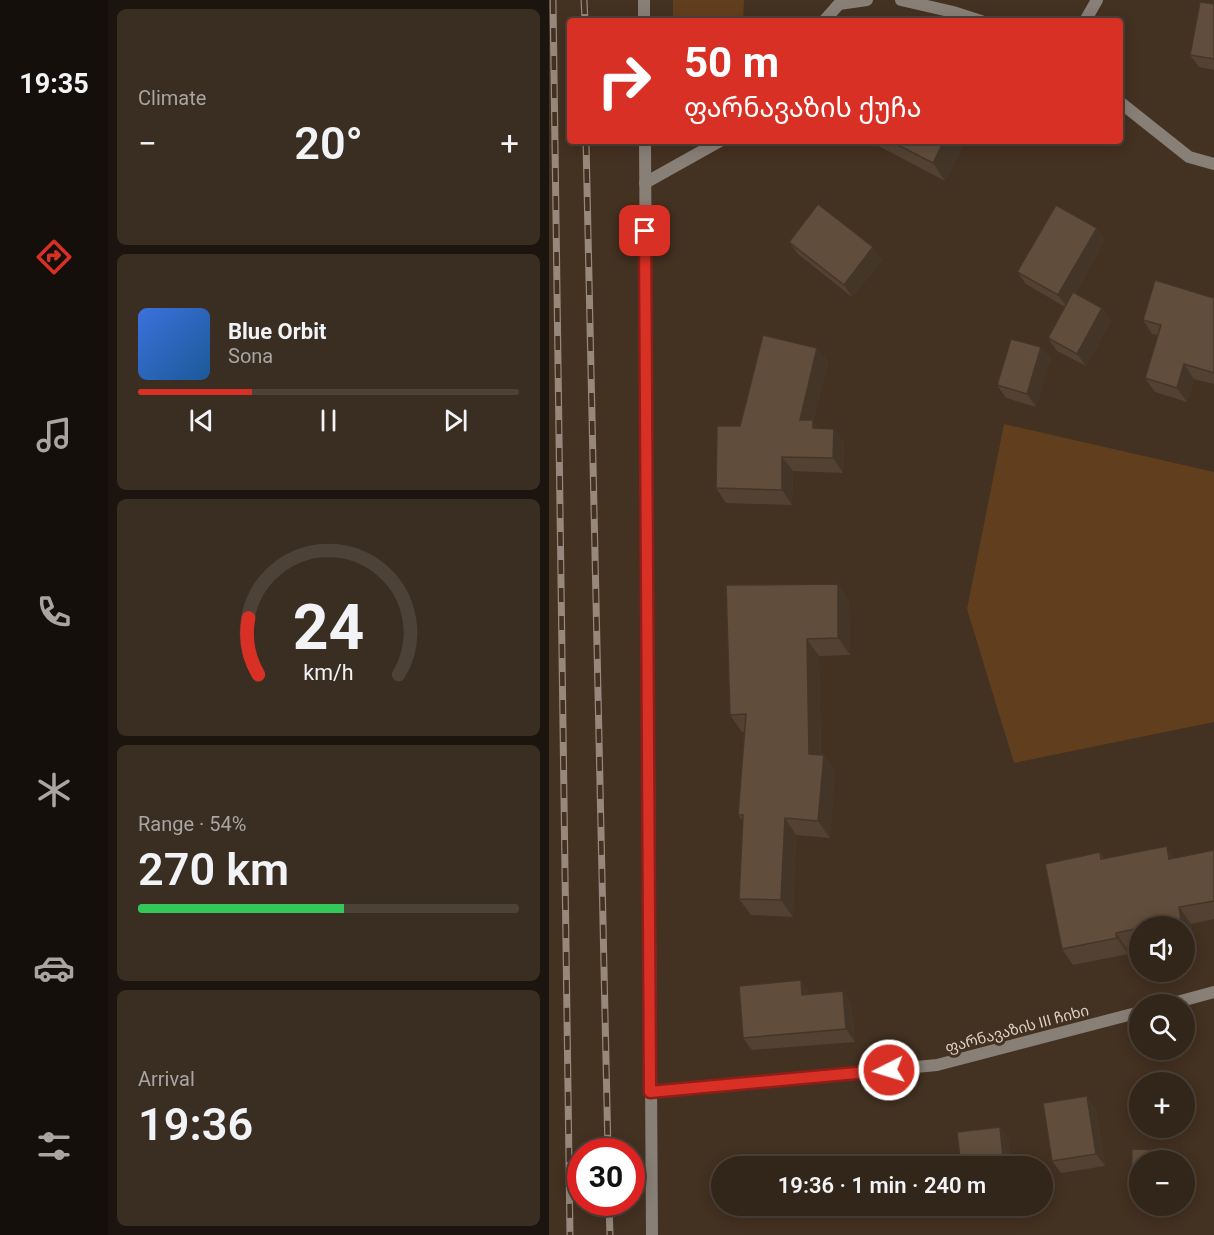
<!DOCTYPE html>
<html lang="en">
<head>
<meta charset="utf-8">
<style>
	:root { --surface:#322519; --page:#3a2d22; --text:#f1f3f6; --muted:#a8a5a2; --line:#4d4238; --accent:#d93025 }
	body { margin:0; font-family:Roboto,"Noto Sans Georgian",sans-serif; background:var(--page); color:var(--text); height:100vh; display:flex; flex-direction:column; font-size:22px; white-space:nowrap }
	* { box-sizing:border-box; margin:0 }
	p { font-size:20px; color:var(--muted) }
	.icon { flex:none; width:33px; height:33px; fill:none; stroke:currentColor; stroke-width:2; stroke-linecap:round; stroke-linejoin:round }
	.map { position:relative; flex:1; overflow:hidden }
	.side { display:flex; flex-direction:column; gap:9px; padding:9px; background:#1c140e; width:441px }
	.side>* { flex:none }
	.banner { position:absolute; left:18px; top:18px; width:556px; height:126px; border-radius:6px; box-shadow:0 3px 15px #0003,0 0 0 2px var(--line); background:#d93025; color:#fff; overflow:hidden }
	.controls { position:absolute; left:580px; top:916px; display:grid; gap:12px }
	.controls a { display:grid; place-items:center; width:66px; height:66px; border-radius:50%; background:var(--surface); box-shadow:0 3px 15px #0003,0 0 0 2px var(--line); font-size:30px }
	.speed { position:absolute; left:18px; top:1138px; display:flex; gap:12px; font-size:30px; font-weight:700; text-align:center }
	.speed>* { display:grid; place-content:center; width:78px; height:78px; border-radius:50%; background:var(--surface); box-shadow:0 3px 15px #0003,0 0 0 2px var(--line); line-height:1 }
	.speed .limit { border:9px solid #d22; background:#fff; color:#111 }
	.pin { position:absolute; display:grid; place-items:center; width:51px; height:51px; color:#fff; margin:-26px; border-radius:12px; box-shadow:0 3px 9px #0006 }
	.me { position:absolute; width:66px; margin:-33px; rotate:265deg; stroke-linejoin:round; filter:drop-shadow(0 0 4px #0008) }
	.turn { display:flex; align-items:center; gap:21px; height:126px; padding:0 18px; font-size:27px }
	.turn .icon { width:78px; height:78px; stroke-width:2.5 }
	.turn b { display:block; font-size:42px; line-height:51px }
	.big { font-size:45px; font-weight:600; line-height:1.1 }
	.side .tile { flex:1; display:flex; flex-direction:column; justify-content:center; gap:9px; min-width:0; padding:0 21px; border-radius:9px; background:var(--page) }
	.side .dial { align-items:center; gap:0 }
	.dial svg { height:156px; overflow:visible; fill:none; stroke:var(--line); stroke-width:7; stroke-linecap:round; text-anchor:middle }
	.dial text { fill:var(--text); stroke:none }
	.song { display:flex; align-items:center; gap:18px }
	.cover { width:72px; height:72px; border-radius:9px; background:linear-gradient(135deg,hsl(220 70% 55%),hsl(210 70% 35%)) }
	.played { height:6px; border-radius:3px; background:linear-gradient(90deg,var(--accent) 30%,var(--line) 30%) }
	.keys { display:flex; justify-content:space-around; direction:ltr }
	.heat { display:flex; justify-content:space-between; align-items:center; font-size:33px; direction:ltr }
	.charge { height:9px; border-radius:4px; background:linear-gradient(90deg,#34c759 54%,var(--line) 0) }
	.trip { position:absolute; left:162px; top:1156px; width:342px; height:60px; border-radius:30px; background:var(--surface); box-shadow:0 3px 15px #0003,0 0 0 2px var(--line); font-weight:600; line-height:60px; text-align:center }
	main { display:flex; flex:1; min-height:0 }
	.tab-bar { display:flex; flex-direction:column; width:108px; justify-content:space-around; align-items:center; background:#140f0a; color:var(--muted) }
	.tab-bar .icon { width:42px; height:42px }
	.tab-bar .selected { color:var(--accent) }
	.tab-bar b { font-size:27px; color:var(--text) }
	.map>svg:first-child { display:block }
	.green { fill:#613f1e }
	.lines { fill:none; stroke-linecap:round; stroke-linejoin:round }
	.minor { stroke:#887f77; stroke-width:12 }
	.rail-casing { stroke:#96887c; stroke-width:7 }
	.rail { stroke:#433121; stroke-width:4.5; stroke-dasharray:14; stroke-linecap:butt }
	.wall { fill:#534233 }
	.shaded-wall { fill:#433629 }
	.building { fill:#604d3b; stroke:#433629; stroke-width:1.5 }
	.route-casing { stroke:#8d1f18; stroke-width:15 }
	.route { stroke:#d93025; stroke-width:10 }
	.labels { text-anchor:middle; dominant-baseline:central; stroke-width:6; stroke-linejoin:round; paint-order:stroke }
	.street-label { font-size:15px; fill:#dcd1c7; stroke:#433121 }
</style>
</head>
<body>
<main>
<nav class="tab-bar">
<b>19:35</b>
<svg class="icon selected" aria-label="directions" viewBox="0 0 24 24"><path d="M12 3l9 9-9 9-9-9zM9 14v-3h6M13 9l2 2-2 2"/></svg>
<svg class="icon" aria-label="music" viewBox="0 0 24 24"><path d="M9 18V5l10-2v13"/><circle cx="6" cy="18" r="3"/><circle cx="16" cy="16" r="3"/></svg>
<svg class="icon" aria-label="phone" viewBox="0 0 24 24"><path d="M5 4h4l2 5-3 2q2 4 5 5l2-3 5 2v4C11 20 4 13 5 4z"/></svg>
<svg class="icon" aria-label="climate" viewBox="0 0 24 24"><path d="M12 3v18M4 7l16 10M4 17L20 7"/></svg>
<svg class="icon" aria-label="car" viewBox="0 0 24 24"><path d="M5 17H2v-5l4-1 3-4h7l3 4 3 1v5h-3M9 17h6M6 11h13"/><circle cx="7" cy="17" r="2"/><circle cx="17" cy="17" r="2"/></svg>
<svg class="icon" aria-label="filters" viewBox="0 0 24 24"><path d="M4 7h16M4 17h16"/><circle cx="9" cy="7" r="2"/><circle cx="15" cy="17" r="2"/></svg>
</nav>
<section class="side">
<div class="tile"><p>Climate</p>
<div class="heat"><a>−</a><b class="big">20°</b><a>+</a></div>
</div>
<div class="tile">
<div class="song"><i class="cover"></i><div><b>Blue Orbit</b><p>Sona</p></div></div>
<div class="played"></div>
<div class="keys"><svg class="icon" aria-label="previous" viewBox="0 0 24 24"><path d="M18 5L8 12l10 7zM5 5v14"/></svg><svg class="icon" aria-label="pause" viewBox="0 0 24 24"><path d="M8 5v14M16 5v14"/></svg><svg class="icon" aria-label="next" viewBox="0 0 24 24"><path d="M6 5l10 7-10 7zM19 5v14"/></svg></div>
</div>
<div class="tile dial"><svg viewBox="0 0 100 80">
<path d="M14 69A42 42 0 1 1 86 69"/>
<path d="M14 69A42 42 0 0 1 9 40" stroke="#d93025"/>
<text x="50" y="56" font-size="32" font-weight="700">24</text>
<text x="50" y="72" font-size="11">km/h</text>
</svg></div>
<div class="tile"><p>Range · 54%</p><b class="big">270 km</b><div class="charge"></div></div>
<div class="tile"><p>Arrival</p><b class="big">19:36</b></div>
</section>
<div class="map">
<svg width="665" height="1235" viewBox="0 0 665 1235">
	<rect width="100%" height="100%" fill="#433121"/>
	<g class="green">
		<polygon points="124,0 195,0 194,21 124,21"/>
		<polygon points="455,424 665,472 665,722 465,763 418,609"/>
	</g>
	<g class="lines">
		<g class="minor">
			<polyline points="95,0 95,21"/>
			<polyline points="352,0 404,12 432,21"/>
			<polyline points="275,21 290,4 318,0"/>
			<polyline points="536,21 548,0"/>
			<polyline points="572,103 640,157 665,164"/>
			<polyline points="96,141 103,1235"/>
			<polyline points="96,183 171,141"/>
			<polyline points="617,1005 665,992"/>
			<polyline points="101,1092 388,1065 591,1012"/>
		</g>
		<g class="rail-casing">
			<g id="rail">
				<polyline points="4,0 21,1235"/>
				<polyline points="35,0 36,21"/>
				<polyline points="37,141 59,1152"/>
				<polyline points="60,1203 61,1235"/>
			</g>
		</g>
		<use href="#rail" class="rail"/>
	</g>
	<g class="wall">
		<polygon points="665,4 665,70 650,67 641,55"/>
		<polygon points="320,141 417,141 396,181"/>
		<polygon points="548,228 556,240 526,293 553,308 562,320 537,366 508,351 499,338 516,307 477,284 468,272"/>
		<polygon points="240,242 333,260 303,297 249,254"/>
		<polygon points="665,298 665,384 645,379 638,402 606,392 596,378 609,335 603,334 594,320"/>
		<polygon points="492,347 501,359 487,407 457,398 448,385"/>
		<polygon points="268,348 279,362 264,421 269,428 285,429 295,443 294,473 244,471 243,505 177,503 167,488"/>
		<polygon points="177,585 300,601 301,655 270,656 272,755 275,755 286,772 281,838 247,835 244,917 202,915 190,899 194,821 189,815 195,732 193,732 181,715"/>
		<polygon points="665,850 665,919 642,924 644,935 636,937 636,927 591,927 591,946 578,949 579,954 524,965 513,949 551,852 555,859 626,858"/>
		<polygon points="294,991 302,1004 306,1042 203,1050 194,1038 261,993 261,994"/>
		<polygon points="547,1109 556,1166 512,1173 503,1161"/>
		<polygon points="591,1161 591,1206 617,1206 617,1208 591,1208 582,1195"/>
	</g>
	<g class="shaded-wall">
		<polygon points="395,141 417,141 396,181 384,163"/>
		<polygon points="548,228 556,240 518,307 509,295"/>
		<polygon points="324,247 333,260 303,297 295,285"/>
		<polygon points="553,308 562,320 537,366 528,354"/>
		<polygon points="492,347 501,359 487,407 478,394"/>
		<polygon points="268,348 279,362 264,421 274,435 251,420"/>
		<polygon points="635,364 645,379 638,402 628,388"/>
		<polygon points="285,429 295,443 294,473 284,458"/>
		<polygon points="233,457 244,471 243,505 233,490"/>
		<polygon points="289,584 300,601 301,655 289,638"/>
		<polygon points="258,639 270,656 272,771 260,754"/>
		<polygon points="275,755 286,772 281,838 269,821"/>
		<polygon points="236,818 247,835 244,917 232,900"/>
		<polygon points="618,846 629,862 620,859"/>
		<polygon points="630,907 642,924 644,935 632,919"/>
		<polygon points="567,933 578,949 579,954 568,938"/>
		<polygon points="252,980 261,993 262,1007 253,995"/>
		<polygon points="294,991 302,1004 306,1042 297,1029"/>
		<polygon points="538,1096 547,1109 556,1166 547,1154"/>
		<polygon points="451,1127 460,1139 463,1167 455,1167"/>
		<polygon points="610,1150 617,1161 609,1161"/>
	</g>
	<g class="building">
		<polygon points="651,2 665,4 665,59 641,55"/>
		<polygon points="341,141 395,141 384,163"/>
		<polygon points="269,204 324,247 295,285 240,242"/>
		<polygon points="507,205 548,228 509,295 468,272"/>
		<polygon points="606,280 665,298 665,373 635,364 628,388 596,378 612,325 594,320"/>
		<polygon points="524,292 553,308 528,354 499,338"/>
		<polygon points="214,335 268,348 251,420 264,420 264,428 285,429 284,458 233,457 233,490 167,488 168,426 191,426"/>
		<polygon points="462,339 492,347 478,394 448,385"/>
		<polygon points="289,584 289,638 258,639 260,754 275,755 269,821 236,818 232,900 190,899 194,815 189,815 197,714 181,715 177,585"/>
		<polygon points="618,846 620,859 665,850 665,901 630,907 632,919 567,933 568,938 513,949 496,864 551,852 552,859"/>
		<polygon points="252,980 253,995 294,991 297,1029 194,1038 190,986"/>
		<polygon points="538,1096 547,1154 503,1161 494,1103"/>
		<polygon points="451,1127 455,1167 412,1167 408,1132"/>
		<polygon points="583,1149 610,1150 609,1161 591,1161 591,1195 582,1195"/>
	</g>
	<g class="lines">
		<g class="route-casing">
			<polyline id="route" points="96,231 101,1092 340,1070"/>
		</g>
		<use href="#route" class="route"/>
	</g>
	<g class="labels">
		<g class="street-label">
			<text transform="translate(468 1029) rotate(-15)">ფარნავაზის III ჩიხი</text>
		</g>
	</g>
</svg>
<div class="controls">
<a><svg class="icon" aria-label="sound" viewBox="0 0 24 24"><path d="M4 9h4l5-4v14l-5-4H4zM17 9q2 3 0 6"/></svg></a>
<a><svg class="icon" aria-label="search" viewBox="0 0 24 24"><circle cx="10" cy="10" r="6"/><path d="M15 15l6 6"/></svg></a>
<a>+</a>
<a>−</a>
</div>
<div class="speed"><div class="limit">30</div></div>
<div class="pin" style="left:96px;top:231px;background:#d93025"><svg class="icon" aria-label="arrive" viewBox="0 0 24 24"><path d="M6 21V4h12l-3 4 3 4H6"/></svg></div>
<svg class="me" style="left:340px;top:1070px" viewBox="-20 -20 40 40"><circle r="17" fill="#d93025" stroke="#fff" stroke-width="3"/><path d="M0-11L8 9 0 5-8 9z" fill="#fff"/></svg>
<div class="trip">19:36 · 1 min · 240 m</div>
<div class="banner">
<div class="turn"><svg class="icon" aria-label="right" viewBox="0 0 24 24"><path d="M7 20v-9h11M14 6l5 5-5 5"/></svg><div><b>50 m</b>ფარნავაზის ქუჩა</div></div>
</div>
</div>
</main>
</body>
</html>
